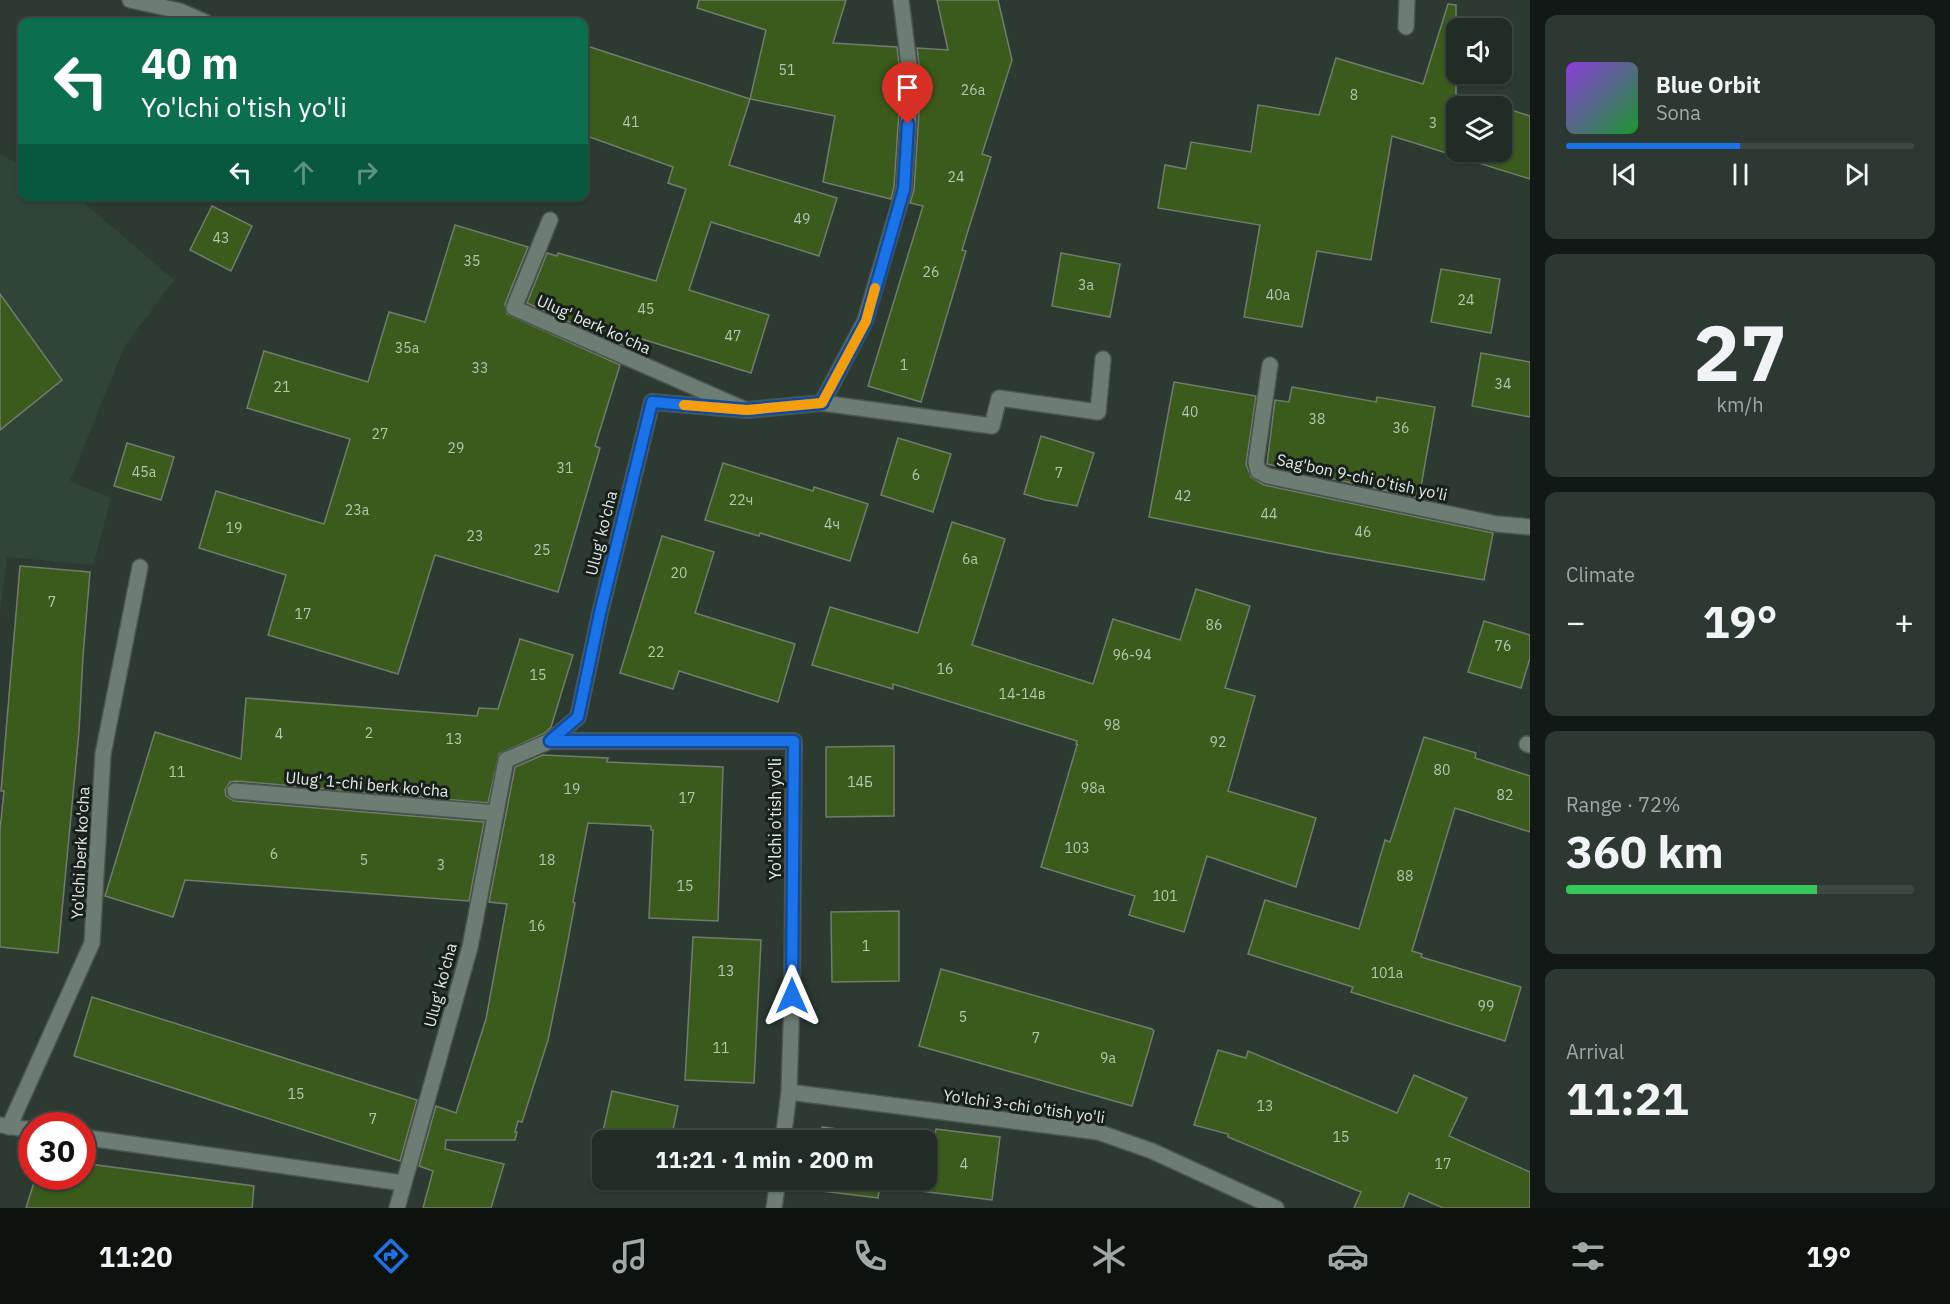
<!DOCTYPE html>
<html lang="en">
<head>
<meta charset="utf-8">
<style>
	:root { --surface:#212c26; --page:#2d3832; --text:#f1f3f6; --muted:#a2a7a7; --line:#3e4843; --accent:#1a73e8 }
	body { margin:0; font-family:"IBM Plex Sans",sans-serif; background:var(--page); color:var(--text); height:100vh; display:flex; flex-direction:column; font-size:22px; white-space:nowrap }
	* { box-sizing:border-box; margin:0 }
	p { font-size:20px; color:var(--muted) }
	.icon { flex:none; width:33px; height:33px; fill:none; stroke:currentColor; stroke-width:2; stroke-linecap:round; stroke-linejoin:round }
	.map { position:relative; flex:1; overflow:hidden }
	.details { display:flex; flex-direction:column; gap:15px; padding:15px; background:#121815; width:420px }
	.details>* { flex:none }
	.hud { position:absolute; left:18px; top:18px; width:570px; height:183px; border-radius:12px; box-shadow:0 2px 4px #0004,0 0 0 2px var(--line); background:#0b6e4f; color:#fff; overflow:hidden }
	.controls { position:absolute; left:1446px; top:18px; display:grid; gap:12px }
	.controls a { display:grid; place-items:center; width:66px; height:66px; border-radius:12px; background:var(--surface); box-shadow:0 2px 4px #0004,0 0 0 2px var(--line); font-size:30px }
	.speed { position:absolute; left:18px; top:1112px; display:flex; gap:12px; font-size:30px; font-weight:700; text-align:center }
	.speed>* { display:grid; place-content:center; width:78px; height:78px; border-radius:50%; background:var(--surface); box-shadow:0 2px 4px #0004,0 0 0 2px var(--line); line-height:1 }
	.speed .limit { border:9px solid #d22; background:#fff; color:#111 }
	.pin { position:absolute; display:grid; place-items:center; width:51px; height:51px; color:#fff; margin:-62px -26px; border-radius:50% 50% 50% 0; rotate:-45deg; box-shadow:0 0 6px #0007 }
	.pin .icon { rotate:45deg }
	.me { position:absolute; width:66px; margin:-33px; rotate:0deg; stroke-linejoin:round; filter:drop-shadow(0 0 4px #0008) }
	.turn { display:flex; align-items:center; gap:21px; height:126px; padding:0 24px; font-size:27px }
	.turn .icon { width:78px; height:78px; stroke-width:2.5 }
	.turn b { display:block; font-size:42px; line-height:51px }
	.lanes { display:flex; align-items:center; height:57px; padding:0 24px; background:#0003; justify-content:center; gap:30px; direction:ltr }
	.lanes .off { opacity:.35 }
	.big { font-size:45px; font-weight:700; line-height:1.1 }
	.details .tile { flex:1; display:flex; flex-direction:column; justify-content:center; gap:9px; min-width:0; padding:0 21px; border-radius:12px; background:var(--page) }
	.details .dial { align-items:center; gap:0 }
	.dial b { font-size:78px; line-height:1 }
	.song { display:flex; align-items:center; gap:18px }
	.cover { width:72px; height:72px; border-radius:9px; background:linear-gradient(135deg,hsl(270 70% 55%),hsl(130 70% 35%)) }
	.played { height:6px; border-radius:3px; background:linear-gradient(90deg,var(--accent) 50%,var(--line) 50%) }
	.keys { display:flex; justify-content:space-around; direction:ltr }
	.heat { display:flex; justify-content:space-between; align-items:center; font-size:33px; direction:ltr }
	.charge { height:9px; border-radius:4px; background:linear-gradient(90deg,#34c759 72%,var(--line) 0) }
	.trip { position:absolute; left:592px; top:1130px; width:345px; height:60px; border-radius:12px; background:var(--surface); box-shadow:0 2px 4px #0004,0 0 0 2px var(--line); font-weight:700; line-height:60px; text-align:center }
	.tabs { display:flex; height:96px; justify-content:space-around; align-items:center; background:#0d120f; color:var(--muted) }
	.tabs .icon { width:42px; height:42px }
	.tabs .active { color:var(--accent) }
	.tabs b { font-size:27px; color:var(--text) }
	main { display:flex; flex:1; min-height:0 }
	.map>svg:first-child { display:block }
	.built { fill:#304538 }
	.building { fill:#3a5b1c; stroke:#737b6d; stroke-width:1.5 }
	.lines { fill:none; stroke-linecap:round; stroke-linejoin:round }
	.lane-casing { stroke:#49554e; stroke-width:18 }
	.street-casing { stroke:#49554e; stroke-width:18 }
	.lane { stroke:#6d7d73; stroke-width:15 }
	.street { stroke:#6d7d73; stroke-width:15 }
	.route-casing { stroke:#114b97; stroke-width:15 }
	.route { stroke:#1a73e8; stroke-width:10 }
	.slow { stroke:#f59e0b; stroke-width:10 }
	.labels { text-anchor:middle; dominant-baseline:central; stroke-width:6; stroke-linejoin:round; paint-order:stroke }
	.number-label { font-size:14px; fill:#b6c6b1 }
	.street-label { font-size:16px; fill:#e0e9e3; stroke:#19201c }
</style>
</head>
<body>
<main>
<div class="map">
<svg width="1530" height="1208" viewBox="0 0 1530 1208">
	<rect width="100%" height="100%" fill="#2c3a32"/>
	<polygon class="built" points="0,154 22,166 22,196 77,197 174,280 124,347 70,481 111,498 93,565 7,557 0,612"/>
	<g class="building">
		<polygon points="699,0 846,0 833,43 897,47 901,81 894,187 891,199 823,182 835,116 750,99 766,30 697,8"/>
		<polygon points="937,0 998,0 1012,60 982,154 991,157 962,250 966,251 921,402 868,386 923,206 910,203 914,190 921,82 917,48 948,50"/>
		<polygon points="1448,4 1456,5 1456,94 1500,106 1456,106 1456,152 1502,152 1502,107 1530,116 1530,179 1392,136 1371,260 1317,251 1302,327 1244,317 1260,225 1158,208 1165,165 1186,169 1191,142 1251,152 1258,105 1319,115 1336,58 1423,84"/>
		<polygon points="584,45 750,99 729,165 837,198 819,256 711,222 689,290 769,315 751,373 629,335 626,347 527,303 547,253 557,256 558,253 656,281 686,189 668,183 673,167 584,135"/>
		<polygon points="212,206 252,226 231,271 190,250"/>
		<polygon points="455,225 528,247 505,304 507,314 620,365 595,446 600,448 558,592 435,555 398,674 268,635 286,575 199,548 216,491 324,524 350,439 247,408 264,351 368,382 389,312 425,322"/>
		<polygon points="1061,253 1120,264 1110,317 1052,306"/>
		<polygon points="1441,269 1500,279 1491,333 1431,322"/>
		<polygon points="0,294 62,380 0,430"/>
		<polygon points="1481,353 1530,362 1530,417 1472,406"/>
		<polygon points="1174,382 1256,396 1246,464 1251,477 1264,485 1493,533 1484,580 1328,553 1149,517"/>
		<polygon points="1292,387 1376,402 1377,397 1435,407 1419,498 1267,464 1275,400 1289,402"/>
		<polygon points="1041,436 1094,453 1077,506 1045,500 1024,494"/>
		<polygon points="898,438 951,454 933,512 881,495"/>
		<polygon points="127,443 174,457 161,500 114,486"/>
		<polygon points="723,463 813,491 814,487 868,504 850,561 760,533 759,536 705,520"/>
		<polygon points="952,522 1005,539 972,645 1093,684 1113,619 1180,640 1196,589 1250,606 1225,688 1255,696 1228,791 1316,818 1296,887 1207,856 1184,932 1129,915 1135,896 1041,867 1077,745 1078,745 1076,744 1077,741 893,684 893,689 812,665 830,607 918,633"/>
		<polygon points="662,536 714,552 695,613 795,644 778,702 679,671 673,689 620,673"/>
		<polygon points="20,566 90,572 83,656 79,731 58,953 0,947 0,830 4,791 1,791"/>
		<polygon points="1484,621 1530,635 1530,658 1521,688 1468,672"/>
		<polygon points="520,639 573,655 551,727 545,733 499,754 488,803 236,781 230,782 225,790 226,796 234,801 484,822 469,901 185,880 173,917 105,896 155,732 241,759 246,698 477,716 479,708 498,709"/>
		<polygon points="1424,737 1476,753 1475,758 1530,776 1530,832 1455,808 1412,951 1422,954 1421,957 1521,987 1505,1041 1351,992 1353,987 1248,954 1265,900 1359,929 1385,840 1390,842"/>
		<polygon points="894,746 894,816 826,817 826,747"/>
		<polygon points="543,755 608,758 607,762 723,767 718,921 649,918 653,830 651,830 651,826 588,823 573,902 575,903 564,962 548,1040 522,1122 518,1121 515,1132 517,1132 515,1140 446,1140 445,1149 504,1164 491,1208 423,1208 433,1171 419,1166 436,1106 456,1113 486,1019 507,904 489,902 515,767"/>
		<polygon points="899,911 899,981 832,982 831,912"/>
		<polygon points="693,937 761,940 754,1083 685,1080"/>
		<polygon points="941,969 1152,1029 1154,1031 1132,1106 919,1046"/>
		<polygon points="92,997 417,1100 400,1161 74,1056"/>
		<polygon points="1218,1050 1246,1058 1248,1051 1397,1113 1414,1075 1467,1098 1449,1136 1530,1172 1530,1208 1443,1208 1409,1193 1403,1208 1354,1208 1361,1192 1228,1137 1228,1134 1194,1125"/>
		<polygon points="612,1091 678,1106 671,1140 601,1140"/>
		<polygon points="822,1127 924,1140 820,1140"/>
		<polygon points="936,1129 1000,1137 992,1200 880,1186 878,1198 814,1190 815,1179 927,1179 927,1140 934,1141"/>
		<polygon points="82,1163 254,1186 252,1208 26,1208 36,1176 82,1176"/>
	</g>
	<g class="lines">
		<g class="lane-casing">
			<g id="lane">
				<polyline points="1406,27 1407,0"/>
				<polyline points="550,220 514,308 744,409"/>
				<polyline points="1270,365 1256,462 1258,471 1268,476 1497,524 1530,527"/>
				<polyline points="822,403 992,426 999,398 1098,412 1103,359"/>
				<polyline points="235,791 496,813"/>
			</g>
		</g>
		<g class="street-casing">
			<g id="street">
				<polyline points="130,0 180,11 205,22"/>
				<polyline points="550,741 794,741 792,996 789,1092 783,1140"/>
				<polyline points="1527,744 1530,745"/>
				<polyline points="789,1092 1098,1132 1152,1151 1276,1208"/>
				<polyline points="0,1125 32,1130"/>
				<polyline points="9,1127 92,943 103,754 140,567"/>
				<polyline points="82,1137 403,1183"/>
				<polyline points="397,1208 470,947 506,760 550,741 578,717 600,613 652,402 747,410 822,403 865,321 904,189 911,81 901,0"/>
				<polyline points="774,1208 778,1179"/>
			</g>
		</g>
		<use href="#lane" class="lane"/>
		<use href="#street" class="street"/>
	</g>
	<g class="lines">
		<g class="route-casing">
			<polyline id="route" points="792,996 794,741 550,741 578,717 600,613 652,402 747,410 822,403 866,321 904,189 908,124"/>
		</g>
		<use href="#route" class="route"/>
		<polyline class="slow" points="684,405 747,410 822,403 866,321 875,288"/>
	</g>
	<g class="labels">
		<g class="number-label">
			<text x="787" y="70">51</text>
			<text x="973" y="90">26a</text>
			<text x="1354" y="95">8</text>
			<text x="631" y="122">41</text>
			<text x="1433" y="123">3</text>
			<text x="956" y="177">24</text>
			<text x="802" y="219">49</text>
			<text x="221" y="238">43</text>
			<text x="472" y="261">35</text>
			<text x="931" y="272">26</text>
			<text x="1086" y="285">3a</text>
			<text x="1278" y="295">40a</text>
			<text x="1466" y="300">24</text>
			<text x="646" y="309">45</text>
			<text x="733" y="336">47</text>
			<text x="407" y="348">35a</text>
			<text x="904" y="365">1</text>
			<text x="480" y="368">33</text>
			<text x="1503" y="384">34</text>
			<text x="282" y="387">21</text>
			<text x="1190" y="412">40</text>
			<text x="1317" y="419">38</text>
			<text x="1401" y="428">36</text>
			<text x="380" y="434">27</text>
			<text x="456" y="448">29</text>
			<text x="565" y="468">31</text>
			<text x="144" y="472">45a</text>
			<text x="1059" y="473">7</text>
			<text x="916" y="475">6</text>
			<text x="1183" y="496">42</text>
			<text x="741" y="500">22ч</text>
			<text x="357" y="510">23a</text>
			<text x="1269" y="514">44</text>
			<text x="832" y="524">4ч</text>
			<text x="234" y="528">19</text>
			<text x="1363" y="532">46</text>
			<text x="475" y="536">23</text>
			<text x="542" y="550">25</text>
			<text x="970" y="559">6a</text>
			<text x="679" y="573">20</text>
			<text x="52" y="602">7</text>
			<text x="303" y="614">17</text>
			<text x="1214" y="625">86</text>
			<text x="1503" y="646">76</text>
			<text x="656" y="652">22</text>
			<text x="1132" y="655">96-94</text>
			<text x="945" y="669">16</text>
			<text x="538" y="675">15</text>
			<text x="1022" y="694">14-14в</text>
			<text x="1112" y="725">98</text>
			<text x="369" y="733">2</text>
			<text x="279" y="734">4</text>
			<text x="454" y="739">13</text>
			<text x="1218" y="742">92</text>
			<text x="1442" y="770">80</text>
			<text x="177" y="772">11</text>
			<text x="860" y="782">14Б</text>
			<text x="1093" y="788">98a</text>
			<text x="572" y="789">19</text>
			<text x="1505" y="795">82</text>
			<text x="687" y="798">17</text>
			<text x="1077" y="848">103</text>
			<text x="274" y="854">6</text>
			<text x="364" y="860">5</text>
			<text x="547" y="860">18</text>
			<text x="441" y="865">3</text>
			<text x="1405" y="876">88</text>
			<text x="685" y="886">15</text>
			<text x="1165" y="896">101</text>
			<text x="537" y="926">16</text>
			<text x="866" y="946">1</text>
			<text x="726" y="971">13</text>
			<text x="1387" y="973">101a</text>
			<text x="1486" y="1006">99</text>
			<text x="963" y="1017">5</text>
			<text x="1036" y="1038">7</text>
			<text x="721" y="1048">11</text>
			<text x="1108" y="1058">9a</text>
			<text x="296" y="1094">15</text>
			<text x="1265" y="1106">13</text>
			<text x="373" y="1119">7</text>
			<text x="1341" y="1137">15</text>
			<text x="964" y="1164">4</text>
			<text x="1443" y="1164">17</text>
		</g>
		<g class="street-label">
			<text transform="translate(594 324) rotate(24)">Ulug' berk ko'cha</text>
			<text transform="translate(1362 477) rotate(12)">Sag'bon 9-chi o'tish yo'li</text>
			<text transform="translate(601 533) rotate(-76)">Ulug' ko'cha</text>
			<text transform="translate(367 784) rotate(5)">Ulug' 1-chi berk ko'cha</text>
			<text transform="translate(775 819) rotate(-90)">Yo'lchi o'tish yo'li</text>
			<text transform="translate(80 853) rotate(-87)">Yo'lchi berk ko'cha</text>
			<text transform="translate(440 985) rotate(-75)">Ulug' ko'cha</text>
			<text transform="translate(1024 1106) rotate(8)">Yo'lchi 3-chi o'tish yo'li</text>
		</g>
	</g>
</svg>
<div class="controls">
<a><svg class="icon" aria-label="sound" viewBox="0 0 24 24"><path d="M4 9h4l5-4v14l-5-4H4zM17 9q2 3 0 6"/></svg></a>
<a><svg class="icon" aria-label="layers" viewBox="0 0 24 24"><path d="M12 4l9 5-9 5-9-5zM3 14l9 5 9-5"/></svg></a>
</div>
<div class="speed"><div class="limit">30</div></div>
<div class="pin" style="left:908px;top:124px;background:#d93025"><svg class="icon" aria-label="arrive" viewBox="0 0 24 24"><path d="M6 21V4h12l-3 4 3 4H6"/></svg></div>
<svg class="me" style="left:792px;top:996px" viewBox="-20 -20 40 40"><path d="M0-17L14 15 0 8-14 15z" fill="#1a73e8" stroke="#fff" stroke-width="4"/></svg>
<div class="trip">11:21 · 1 min · 200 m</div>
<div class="hud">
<div class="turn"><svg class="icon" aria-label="left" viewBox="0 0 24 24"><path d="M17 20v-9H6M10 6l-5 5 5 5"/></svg><div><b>40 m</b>Yo'lchi o'tish yo'li</div></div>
<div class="lanes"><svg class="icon" aria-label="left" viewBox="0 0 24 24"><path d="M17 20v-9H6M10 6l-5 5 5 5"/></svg><svg class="icon off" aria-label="ahead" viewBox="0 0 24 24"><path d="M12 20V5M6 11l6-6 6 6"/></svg><svg class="icon off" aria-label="right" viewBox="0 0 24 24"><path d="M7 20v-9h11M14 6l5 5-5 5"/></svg></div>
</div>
</div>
<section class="details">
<div class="tile">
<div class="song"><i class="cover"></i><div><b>Blue Orbit</b><p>Sona</p></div></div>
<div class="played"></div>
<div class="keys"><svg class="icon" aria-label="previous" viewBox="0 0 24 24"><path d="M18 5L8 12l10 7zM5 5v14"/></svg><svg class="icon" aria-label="pause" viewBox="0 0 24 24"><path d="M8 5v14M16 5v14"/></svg><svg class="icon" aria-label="next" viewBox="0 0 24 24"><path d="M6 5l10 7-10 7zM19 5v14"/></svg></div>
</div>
<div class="tile dial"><b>27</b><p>km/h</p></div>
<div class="tile"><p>Climate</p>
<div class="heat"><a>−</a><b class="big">19°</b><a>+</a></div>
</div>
<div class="tile"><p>Range · 72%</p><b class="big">360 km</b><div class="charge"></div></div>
<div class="tile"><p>Arrival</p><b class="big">11:21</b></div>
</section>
</main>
<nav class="tabs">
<b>11:20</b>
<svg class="icon active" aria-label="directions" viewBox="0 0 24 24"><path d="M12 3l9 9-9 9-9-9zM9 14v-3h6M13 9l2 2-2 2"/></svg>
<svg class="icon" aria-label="music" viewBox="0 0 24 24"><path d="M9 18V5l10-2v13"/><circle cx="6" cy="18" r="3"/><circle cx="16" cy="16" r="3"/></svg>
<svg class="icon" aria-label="phone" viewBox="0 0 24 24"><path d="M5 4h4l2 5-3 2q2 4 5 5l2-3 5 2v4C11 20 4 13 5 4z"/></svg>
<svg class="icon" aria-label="climate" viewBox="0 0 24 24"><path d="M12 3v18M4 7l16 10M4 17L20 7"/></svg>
<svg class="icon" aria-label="car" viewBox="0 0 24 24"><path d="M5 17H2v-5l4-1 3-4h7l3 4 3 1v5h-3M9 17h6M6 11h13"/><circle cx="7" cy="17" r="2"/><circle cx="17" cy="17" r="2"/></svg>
<svg class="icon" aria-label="filters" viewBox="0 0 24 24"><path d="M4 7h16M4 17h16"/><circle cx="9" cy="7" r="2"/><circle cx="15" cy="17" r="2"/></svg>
<b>19°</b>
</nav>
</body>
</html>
